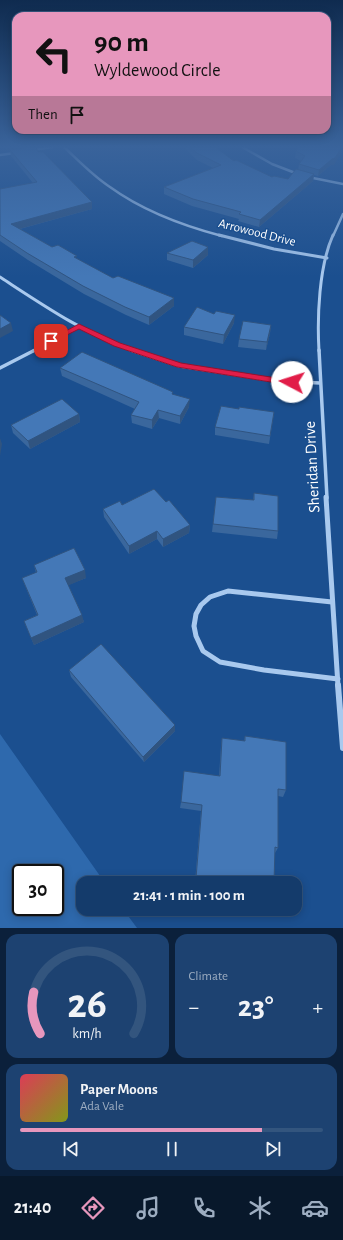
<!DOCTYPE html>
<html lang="en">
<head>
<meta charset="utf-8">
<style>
	:root { --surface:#143b6b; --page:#1d4271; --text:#f1f3f6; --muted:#9dadc1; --line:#33557e; --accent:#e797bd }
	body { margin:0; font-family:"Alegreya Sans",sans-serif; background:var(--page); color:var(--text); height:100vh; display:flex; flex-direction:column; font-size:15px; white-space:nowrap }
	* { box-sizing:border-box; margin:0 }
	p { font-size:13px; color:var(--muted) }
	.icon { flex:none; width:22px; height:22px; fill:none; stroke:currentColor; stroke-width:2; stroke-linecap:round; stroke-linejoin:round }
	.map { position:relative; height:928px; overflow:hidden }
	.side { display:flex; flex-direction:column; gap:6px; padding:6px; background:#0b203b; flex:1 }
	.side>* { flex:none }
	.top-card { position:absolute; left:12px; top:12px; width:319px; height:122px; border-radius:12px; box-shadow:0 2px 10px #0003,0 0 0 1px var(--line); background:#e797bd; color:#111; overflow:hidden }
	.speed { position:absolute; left:12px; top:864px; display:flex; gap:8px; font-size:20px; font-weight:700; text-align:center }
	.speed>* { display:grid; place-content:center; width:52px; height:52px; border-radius:50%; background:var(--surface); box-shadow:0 2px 10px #0003,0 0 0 1px var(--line); line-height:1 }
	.speed .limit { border:2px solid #111; border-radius:6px; background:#fff; color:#111 }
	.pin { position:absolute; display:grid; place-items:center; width:34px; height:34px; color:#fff; margin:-17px; border-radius:8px; box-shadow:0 2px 6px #0006 }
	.me { position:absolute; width:44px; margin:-22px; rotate:275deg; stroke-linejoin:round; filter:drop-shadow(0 0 3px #0008) }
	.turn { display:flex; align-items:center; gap:14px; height:84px; padding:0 16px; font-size:18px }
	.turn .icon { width:52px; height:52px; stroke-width:2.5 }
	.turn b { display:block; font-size:28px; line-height:34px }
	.then { display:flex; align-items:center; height:38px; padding:0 16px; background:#0003; gap:8px; font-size:15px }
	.big { font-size:30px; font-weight:600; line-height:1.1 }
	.side .widget { flex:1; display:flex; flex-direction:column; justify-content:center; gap:6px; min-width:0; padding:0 14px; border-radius:12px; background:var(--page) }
	.side .dial { align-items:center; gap:0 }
	.dial svg { height:104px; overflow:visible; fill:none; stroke:var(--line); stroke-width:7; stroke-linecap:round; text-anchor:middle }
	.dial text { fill:var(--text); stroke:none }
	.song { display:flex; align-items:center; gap:12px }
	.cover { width:48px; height:48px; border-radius:6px; background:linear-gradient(135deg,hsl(350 70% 55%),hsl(70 70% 35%)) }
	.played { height:4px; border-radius:2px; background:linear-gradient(90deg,var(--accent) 80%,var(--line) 80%) }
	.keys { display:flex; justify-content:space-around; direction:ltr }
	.heat { display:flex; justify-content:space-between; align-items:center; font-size:22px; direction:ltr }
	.side .tiles { flex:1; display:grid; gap:6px; grid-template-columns:1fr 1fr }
	.widget:last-child { grid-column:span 2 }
	.trip { position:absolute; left:76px; top:876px; width:226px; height:40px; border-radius:12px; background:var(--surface); box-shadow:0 2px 10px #0003,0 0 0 1px var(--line); font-weight:600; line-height:40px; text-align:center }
	.menu { display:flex; height:64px; justify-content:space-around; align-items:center; background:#08182b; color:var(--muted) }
	.menu .icon { width:28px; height:28px }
	.menu .selected { color:var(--accent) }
	.menu b { font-size:18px; color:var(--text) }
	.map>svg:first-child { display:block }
	.green { fill:#2e69ad; fill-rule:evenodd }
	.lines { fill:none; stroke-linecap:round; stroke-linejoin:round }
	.street-far4 { stroke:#a9c9ee; stroke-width:2.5 }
	.street-far3 { stroke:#a9c9ee; stroke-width:3 }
	.street-far2 { stroke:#a9c9ee; stroke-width:3.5 }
	.street-far1 { stroke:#a9c9ee; stroke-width:5 }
	.street { stroke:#a9c9ee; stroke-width:6 }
	.wall { fill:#3a679d }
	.shaded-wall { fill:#305480 }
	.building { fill:#4478b7; stroke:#305480 }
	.route { fill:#e11d48; stroke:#92132f }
	.labels { text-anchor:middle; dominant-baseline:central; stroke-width:3; stroke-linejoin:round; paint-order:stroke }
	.far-street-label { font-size:13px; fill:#fff; stroke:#1b4f8f }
	.street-label { font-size:16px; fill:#fff; stroke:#1b4f8f }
</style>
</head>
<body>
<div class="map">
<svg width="343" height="928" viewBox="0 0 343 928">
	<rect width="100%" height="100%" fill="#1b4f8f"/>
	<path class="green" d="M0,734L105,883H83V909H123L137,928H0ZM21,873H55V907H21Z"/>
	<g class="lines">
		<g class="street-far4">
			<path d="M64,147C79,161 93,176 110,187C143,211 184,226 222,236"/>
			<polyline points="242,147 272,164 298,174"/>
			<polyline points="32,150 53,147"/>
			<polyline points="0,155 15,153"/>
			<polyline points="308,177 343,184"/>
			<polyline points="333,236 343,214"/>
		</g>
		<g class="street-far3">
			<polyline points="219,235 274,249 327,258"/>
			<path d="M0,277C43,305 85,334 134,351"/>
			<polyline points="33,351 79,326"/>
			<path d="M319,351C317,317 319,266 333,235"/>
		</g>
		<g class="street-far2">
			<polyline points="131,350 180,366 277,381 320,383"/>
			<polyline points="319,350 327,498"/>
			<polyline points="0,368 35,350"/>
		</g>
		<g class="street-far1">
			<polyline points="326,497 338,686"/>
			<polyline points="332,602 228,591 210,597 201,605 196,614 194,626 196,636 203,651 220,662 264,670 338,679"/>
		</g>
		<polyline class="street" points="338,685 343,748"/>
	</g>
	<g class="wall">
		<polygon points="4,147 36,147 38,152 92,209 20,229 52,247 77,259 113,278 174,298 174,306 149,325 126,315 84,294 28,260 0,241 0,189 33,183 11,156 10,151 7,151"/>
		<polygon points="183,147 215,147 234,161 272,177 288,179 298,170 299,164 301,161 295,158 296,151 334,165 331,165 318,176 314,175 313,181 259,227 238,221 239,219 192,206 164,194 164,187 213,168 197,160"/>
		<polygon points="167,253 208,255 193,268 167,260"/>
		<polygon points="214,314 234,323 223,344 184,335 184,327"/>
		<polygon points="271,325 270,333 266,350 238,347 239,339"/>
		<polygon points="60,368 173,394 189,407 180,424 159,418 152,429 132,423 131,415 135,409 62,376"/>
		<polygon points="239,409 274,412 269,444 215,435 215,427"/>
		<polygon points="79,414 80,422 30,449 13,433 11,425"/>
		<polygon points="254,493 278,531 277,539 212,532 216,497 253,500"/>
		<polygon points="166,502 190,525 189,533 163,547 157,539 129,554 104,517 103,509 122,505"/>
		<polygon points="34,565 86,578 68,585 84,622 34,645 24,621 37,615 22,578 36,573"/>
		<polygon points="69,670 175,731 144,762 71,677"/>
		<polygon points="245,736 286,790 283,797 278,796 278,848 275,853 274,883 198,883 195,882 201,811 180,808 181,802 219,776 221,746 222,738 244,741"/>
	</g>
	<g class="shaded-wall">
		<polygon points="7,147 34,147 10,150 10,151 7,151"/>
		<polygon points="342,147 343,147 343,150 334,165 331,165 318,176 319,170"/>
		<polygon points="314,174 313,181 259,227 260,220"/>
		<polygon points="92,202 92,209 12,231 11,224"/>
		<polygon points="208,247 208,255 193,268 193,260"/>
		<polygon points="174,298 174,306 149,325 149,317"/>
		<polygon points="235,315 234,323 223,344 224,335"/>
		<polygon points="11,323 13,331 0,338 0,329"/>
		<polygon points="271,325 270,333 266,350 267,342"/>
		<polygon points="190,399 189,407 180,424 180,416"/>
		<polygon points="158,410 159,418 152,429 152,420"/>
		<polygon points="79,414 80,422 30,449 28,441"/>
		<polygon points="0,438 2,444 0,456"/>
		<polygon points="190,525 189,533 163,547 163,539"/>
		<polygon points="157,531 157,539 129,554 129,546"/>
		<polygon points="85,570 86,578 67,586 65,578"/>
		<polygon points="82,615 84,622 34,645 31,638"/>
		<polygon points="175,725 175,731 144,762 143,757"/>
	</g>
	<g class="building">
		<polygon points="30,147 36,147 38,152 43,152 92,202 11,224 52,247 58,245 77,256 74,257 113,278 118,276 174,298 149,317 125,307 83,286 27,253 0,235 0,189 37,182 10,150"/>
		<polygon points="190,147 215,147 234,161 236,160 272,177 274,176 288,179 296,169 314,174 260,220 239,214 241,212 193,199 164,187 221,165 197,153"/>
		<polygon points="298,147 342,147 335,158 332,159 319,170 299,164 305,156 296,151"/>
		<polygon points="192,241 208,247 193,260 167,253"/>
		<polygon points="197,307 214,314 216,311 235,315 224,335 184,327"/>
		<polygon points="0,315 11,323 0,329"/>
		<polygon points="243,321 271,325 267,342 239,339"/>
		<polygon points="82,352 173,392 172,394 190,399 180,416 158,410 152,420 131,415 139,402 60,368"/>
		<polygon points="62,399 79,414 28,441 11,425"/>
		<polygon points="221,406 239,409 239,407 274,412 270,436 215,427"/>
		<polygon points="154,489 166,502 169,500 190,525 163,539 157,531 129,546 103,509 120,501 122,505"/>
		<polygon points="254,493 278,496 278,531 213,524 216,497 254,500"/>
		<polygon points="74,548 85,570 65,578 82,615 31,638 24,621 38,615 22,578 37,572 34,565"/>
		<polygon points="101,644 175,725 143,757 69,670"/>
		<polygon points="245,736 286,742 286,790 278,789 278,848 275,847 274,883 226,883 196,878 202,805 181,802 184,771 220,776 222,738 245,741"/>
	</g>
	<linearGradient id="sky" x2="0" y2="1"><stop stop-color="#0f2b4f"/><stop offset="0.53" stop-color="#39639b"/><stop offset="1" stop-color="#39639b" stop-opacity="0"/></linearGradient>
	<rect width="343" height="277" fill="url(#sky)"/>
	<polygon class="route" points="79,324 120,343 181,363 277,378 292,379 296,382 292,384 277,383 177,367 114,346 79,329 51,343 47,341"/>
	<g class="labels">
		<g class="far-street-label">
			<text transform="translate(257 233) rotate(14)">Arrowood Drive</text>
		</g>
		<g class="street-label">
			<text transform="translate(312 467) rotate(-93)">Sheridan Drive</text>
		</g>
	</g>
</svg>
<div class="speed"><div class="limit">30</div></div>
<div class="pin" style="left:51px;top:341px;background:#d93025"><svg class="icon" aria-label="arrive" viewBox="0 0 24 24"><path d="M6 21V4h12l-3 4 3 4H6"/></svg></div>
<svg class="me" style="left:292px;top:382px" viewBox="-20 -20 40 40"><circle r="19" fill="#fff"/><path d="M0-13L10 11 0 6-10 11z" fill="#e11d48"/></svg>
<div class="trip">21:41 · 1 min · 100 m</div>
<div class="top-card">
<div class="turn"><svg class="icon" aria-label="left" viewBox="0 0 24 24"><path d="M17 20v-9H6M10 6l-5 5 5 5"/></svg><div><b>90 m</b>Wyldewood Circle</div></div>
<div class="then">Then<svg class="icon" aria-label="arrive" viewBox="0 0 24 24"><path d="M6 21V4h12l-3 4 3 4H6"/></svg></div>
</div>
</div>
<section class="side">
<div class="tiles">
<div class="widget dial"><svg viewBox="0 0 100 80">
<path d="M14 69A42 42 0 1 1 86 69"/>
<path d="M14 69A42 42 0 0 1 9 37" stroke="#e797bd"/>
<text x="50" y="56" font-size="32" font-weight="700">26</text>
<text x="50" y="72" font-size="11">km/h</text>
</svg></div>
<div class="widget"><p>Climate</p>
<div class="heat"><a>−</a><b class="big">23°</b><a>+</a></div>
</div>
<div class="widget">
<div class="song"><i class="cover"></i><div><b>Paper Moons</b><p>Ada Vale</p></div></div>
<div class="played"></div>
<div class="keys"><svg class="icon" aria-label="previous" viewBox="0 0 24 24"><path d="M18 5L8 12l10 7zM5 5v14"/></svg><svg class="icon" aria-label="pause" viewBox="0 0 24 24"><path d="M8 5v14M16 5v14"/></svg><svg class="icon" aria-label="next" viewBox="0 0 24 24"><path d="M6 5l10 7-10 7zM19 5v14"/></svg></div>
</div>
</div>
</section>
<nav class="menu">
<b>21:40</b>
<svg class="icon selected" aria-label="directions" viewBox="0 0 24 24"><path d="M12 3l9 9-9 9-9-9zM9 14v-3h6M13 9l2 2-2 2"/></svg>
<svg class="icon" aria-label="music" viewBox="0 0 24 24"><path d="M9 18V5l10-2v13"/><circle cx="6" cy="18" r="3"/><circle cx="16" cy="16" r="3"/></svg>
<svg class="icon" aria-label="phone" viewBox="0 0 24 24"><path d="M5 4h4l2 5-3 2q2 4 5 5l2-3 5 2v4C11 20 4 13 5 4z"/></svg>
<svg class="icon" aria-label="climate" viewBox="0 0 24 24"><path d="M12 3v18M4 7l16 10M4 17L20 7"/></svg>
<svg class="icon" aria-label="car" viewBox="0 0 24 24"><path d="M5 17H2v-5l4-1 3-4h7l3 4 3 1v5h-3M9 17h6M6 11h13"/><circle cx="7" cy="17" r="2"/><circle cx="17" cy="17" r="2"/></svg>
</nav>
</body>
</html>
